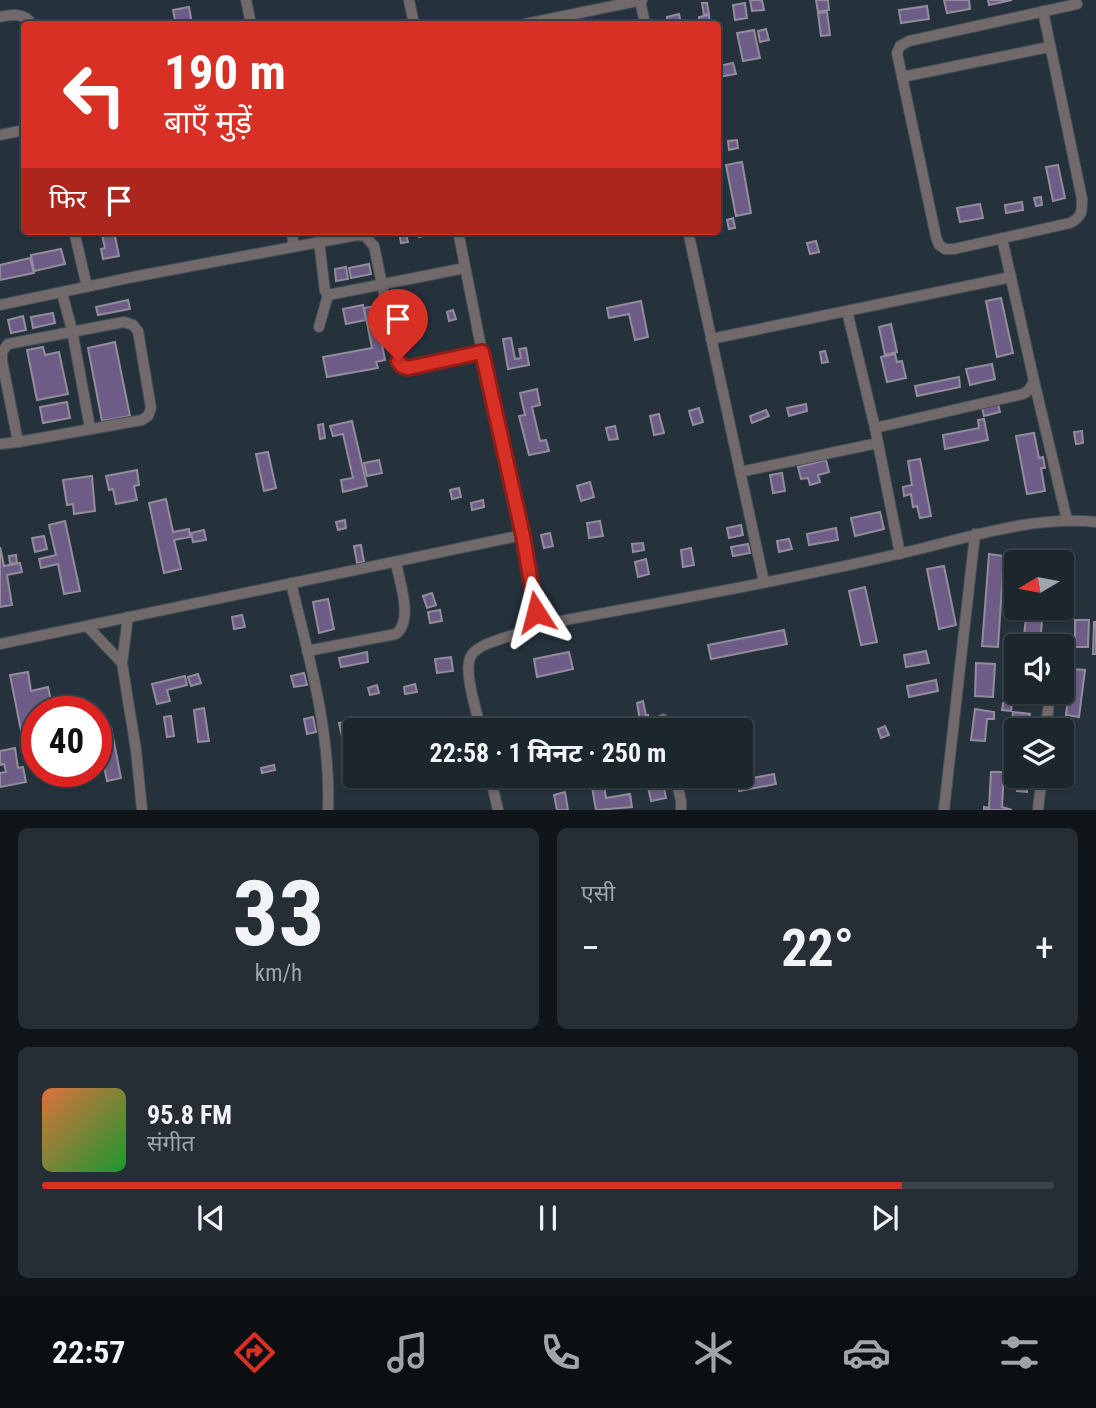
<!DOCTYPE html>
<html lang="hi">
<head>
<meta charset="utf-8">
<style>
	:root { --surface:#1c262d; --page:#252e35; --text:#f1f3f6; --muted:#a0a5aa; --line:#3a4349; --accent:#d93025 }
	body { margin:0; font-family:"Roboto Condensed","Noto Sans Devanagari",sans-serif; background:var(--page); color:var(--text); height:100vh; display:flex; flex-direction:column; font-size:26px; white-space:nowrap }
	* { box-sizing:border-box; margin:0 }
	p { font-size:23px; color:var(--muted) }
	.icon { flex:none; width:38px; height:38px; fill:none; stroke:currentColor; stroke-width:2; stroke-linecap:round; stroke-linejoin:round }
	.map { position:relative; height:810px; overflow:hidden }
	.sheet { display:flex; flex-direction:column; gap:18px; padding:18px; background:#0f1519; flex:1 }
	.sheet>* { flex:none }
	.hud { position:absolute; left:21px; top:21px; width:700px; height:214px; border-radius:7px; box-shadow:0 2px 5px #0004,0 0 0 2px var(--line); background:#d93025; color:#fff; overflow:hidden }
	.needle { width:46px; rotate:260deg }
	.controls { position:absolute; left:1004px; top:550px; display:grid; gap:14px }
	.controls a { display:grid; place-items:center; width:70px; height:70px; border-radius:7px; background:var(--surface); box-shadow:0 2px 5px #0004,0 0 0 2px var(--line); font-size:35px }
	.speed { position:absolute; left:21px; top:696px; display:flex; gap:14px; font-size:35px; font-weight:700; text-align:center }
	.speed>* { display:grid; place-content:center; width:91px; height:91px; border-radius:50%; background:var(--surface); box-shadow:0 2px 5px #0004,0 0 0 2px var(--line); line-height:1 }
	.speed .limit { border:10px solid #d22; background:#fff; color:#111 }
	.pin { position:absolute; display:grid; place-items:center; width:60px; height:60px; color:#fff; margin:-72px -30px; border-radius:50% 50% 50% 0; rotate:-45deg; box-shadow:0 0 7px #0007 }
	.pin .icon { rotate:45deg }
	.me { position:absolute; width:77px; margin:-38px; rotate:351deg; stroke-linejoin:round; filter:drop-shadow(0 0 5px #0008) }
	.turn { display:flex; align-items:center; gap:24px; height:147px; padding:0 28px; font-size:32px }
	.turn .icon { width:91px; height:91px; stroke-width:2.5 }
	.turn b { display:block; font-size:49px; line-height:60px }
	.then { display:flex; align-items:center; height:66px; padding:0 28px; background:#0003; gap:14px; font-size:26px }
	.big { font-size:52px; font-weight:700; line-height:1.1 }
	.sheet .tile { flex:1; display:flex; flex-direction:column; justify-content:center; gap:10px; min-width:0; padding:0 24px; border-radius:10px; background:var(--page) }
	.sheet .dial { align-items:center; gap:0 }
	.dial b { font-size:91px; line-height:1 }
	.song { display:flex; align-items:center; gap:21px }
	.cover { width:84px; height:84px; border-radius:10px; background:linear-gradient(135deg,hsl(20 70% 55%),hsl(130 70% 35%)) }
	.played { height:7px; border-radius:4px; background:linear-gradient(90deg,var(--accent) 85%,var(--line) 85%) }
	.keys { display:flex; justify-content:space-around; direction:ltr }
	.heat { display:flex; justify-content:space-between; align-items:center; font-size:38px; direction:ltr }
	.sheet .tiles { flex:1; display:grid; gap:18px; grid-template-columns:1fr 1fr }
	.tile:last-child { grid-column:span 2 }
	.trip { position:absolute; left:343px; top:718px; width:410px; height:70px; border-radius:7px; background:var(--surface); box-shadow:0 2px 5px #0004,0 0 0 2px var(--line); font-weight:700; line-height:70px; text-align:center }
	.dock { display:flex; height:112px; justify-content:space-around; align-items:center; background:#0b0f12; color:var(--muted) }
	.dock .icon { width:49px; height:49px }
	.dock .on { color:var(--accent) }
	.dock b { font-size:32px; color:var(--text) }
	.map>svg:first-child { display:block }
	.building { fill:#6d5d86; stroke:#928c9c; stroke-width:2 }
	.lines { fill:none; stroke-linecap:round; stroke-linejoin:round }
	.minor-casing { stroke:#435059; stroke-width:12 }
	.minor { stroke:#72696a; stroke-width:10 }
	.route-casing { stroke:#8d1f18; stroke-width:18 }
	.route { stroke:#d93025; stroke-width:12 }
</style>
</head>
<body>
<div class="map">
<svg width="1096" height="810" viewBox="0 0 1096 810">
	<rect width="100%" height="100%" fill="#25323c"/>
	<g class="building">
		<polygon points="750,0 762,0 764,10 752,11"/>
		<polygon points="816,0 828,0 829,10 818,12"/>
		<polygon points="944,0 969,0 970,9 947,13"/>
		<polygon points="988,0 1012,0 989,5"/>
		<polygon points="702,3 707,3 709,14 704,15"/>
		<polygon points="745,3 747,18 735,20 733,5"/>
		<polygon points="927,6 929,19 901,23 899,10"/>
		<polygon points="189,7 192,24 176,24 173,10"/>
		<polygon points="827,12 830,35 821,36 818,13"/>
		<polygon points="679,14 681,24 668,24 667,17"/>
		<polygon points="709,15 710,24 700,24 699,17"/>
		<polygon points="766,29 769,40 760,42 758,31"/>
		<polygon points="754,30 760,58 743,61 737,33"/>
		<polygon points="733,63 736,74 718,77 718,66"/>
		<polygon points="737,140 738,148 729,150 728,141"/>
		<polygon points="742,162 751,213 736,216 726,165"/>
		<polygon points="1058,165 1065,198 1053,201 1046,167"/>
		<polygon points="1041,197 1042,205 1036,206 1034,198"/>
		<polygon points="1022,202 1023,210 1006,213 1005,205"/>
		<polygon points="980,204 983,218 960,222 957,208"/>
		<polygon points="733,218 735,228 729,229 727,220"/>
		<polygon points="101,231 114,231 119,256 103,259 101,249 105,248"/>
		<polygon points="399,231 405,231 408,242 401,243"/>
		<polygon points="418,231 433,231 433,234 419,237"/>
		<polygon points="816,241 819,252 810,254 807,243"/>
		<polygon points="61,249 65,264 34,271 31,255"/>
		<polygon points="30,258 34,273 0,280 0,265"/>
		<polygon points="369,264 371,274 351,278 349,268"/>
		<polygon points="346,267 348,279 336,281 335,269"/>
		<polygon points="1001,298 1013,353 997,357 986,301"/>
		<polygon points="128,300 130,309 98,315 96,307"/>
		<polygon points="641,301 648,337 635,340 629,314 609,318 607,308"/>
		<polygon points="363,305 366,320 346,324 343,309"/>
		<polygon points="375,306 380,330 390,328 392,337 381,339 385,360 376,362 378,368 327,377 323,357 372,348 364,308"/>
		<polygon points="453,310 456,319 449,321 447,312"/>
		<polygon points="53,313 55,323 33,328 31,317"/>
		<polygon points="23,316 26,330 11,333 8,320"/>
		<polygon points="891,324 897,352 885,355 879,327"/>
		<polygon points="511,338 515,359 521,358 519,349 526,348 529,365 508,369 503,339"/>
		<polygon points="115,342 130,416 102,421 88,348"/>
		<polygon points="43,347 45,355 59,352 68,394 37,400 27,350"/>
		<polygon points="825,351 828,362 822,363 820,352"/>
		<polygon points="895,354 897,362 902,361 906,378 887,382 881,357"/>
		<polygon points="992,364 995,379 970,385 966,369"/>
		<polygon points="959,377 960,387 917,396 915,386"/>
		<polygon points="537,389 540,405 532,407 540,441 546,440 549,451 529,455 519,416 525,415 520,393"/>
		<polygon points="67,402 70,418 43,423 40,407"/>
		<polygon points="806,404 807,411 789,416 787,408"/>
		<polygon points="998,404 1000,412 984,416 982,408"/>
		<polygon points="699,408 703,422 693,425 689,411"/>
		<polygon points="766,410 769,416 752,423 750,416"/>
		<polygon points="659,414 664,433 654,435 650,416"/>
		<polygon points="984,419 988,440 945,449 943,435 979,428 978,420"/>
		<polygon points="352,421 367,486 343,492 341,480 353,478 343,434 333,436 330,426"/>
		<polygon points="323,424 325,438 320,439 318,425"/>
		<polygon points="615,426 618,439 609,440 606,428"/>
		<polygon points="1082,431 1083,443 1076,444 1074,432"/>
		<polygon points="1034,433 1039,458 1043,457 1045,468 1041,468 1045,491 1027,494 1016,436"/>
		<polygon points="268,452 276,488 264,491 256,454"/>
		<polygon points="920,459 931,516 920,518 917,506 913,507 911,494 904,496 903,487 912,485 908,461"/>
		<polygon points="379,460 382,473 367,476 364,463"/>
		<polygon points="826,460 829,472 818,475 820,482 810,485 808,478 801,479 798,467"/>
		<polygon points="137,470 139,485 134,486 137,500 116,504 113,489 109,490 106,476"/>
		<polygon points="782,473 785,491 773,493 770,475"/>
		<polygon points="92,476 95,511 74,514 73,504 67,505 63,480"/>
		<polygon points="590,482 594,497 581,501 577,486"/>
		<polygon points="459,488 461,497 452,499 450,490"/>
		<polygon points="166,499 173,532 189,529 190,537 174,540 181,569 164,573 149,503"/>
		<polygon points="483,500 484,507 472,510 471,503"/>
		<polygon points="880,512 884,529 855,536 851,518"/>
		<polygon points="345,520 346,528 338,530 336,522"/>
		<polygon points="65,521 80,591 64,594 58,564 41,568 39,559 56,555 49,525"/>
		<polygon points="600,521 603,536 589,538 587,523"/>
		<polygon points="741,525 743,535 729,538 727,528"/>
		<polygon points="836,528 838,540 809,545 807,534"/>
		<polygon points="204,530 206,540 193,542 191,533"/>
		<polygon points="550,533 553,546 544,548 541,535"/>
		<polygon points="44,536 47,549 35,552 32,538"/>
		<polygon points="789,539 792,549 779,552 777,541"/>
		<polygon points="643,543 644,550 633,552 632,544"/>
		<polygon points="748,544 750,553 733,556 731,547"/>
		<polygon points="361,545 364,562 357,563 354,546"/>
		<polygon points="0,547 4,566 20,563 22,572 7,575 12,605 0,607"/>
		<polygon points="691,548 694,565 683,567 681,550"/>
		<polygon points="989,554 1004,556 998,647 982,646"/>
		<polygon points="16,555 17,563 10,564 9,556"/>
		<polygon points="1031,557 1048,559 1047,562 1031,562"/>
		<polygon points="646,559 649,574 638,577 635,562"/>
		<polygon points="944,566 956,625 939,629 927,569"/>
		<polygon points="865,587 877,642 861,645 849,591"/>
		<polygon points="432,593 436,605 427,608 423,596"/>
		<polygon points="328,599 334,629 319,633 313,602"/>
		<polygon points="1027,607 1043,607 1040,646 1023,646"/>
		<polygon points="440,610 442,621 430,623 428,612"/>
		<polygon points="242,615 245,627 234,629 232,617"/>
		<polygon points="1075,620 1089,620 1088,647 1075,647"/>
		<polygon points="1094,622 1096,622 1096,654 1093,654"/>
		<polygon points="784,630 787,644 711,659 708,645"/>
		<polygon points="926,651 929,663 906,667 904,655"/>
		<polygon points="367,652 368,662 341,667 339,658"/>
		<polygon points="569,652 573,669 537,677 534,659"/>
		<polygon points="451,657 453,671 437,673 435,659"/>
		<polygon points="976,663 995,664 993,697 975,696"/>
		<polygon points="1071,669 1085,670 1079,717 1066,715"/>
		<polygon points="28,672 31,691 48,687 51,701 47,702 49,710 35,712 37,743 24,746 10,675"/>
		<polygon points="304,673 307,685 294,687 291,676"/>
		<polygon points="198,674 201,683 191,686 188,677"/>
		<polygon points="185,676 187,685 167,690 170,701 157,704 152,684"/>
		<polygon points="936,680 938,691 909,697 907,686"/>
		<polygon points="1017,682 1017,691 1032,691 1031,697 1015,696"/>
		<polygon points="415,684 417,692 405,694 404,687"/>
		<polygon points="377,685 379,693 370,695 368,688"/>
		<polygon points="643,701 646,716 648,715 651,730 635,730 634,722 640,721 637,703"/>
		<polygon points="1003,703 1012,704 1011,711 1002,710"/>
		<polygon points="204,708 209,741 198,742 194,710"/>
		<polygon points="975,709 994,712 994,719 987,719 985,741 971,740"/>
		<polygon points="1013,712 1030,714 1028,730 1017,730 1017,745 1010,745"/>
		<polygon points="171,716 174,736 167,737 164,717"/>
		<polygon points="313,717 316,732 307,734 304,719"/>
		<polygon points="609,719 611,727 578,730 577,725"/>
		<polygon points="353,720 355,753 346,755 339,723"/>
		<polygon points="885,726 889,735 881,738 878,729"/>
		<polygon points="1065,726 1074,727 1071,764 1062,763"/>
		<polygon points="111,727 121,778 107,781 97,730"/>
		<polygon points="15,748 18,768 23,767 26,782 0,787 0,773 6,772 4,764 0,765 0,751"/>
		<polygon points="1014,764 1017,765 1017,775 1028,775 1027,792 1017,791 1018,776 1014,775"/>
		<polygon points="274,765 275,770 262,773 261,768"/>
		<polygon points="991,772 1004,772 1002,807 1012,810 984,810 984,807 989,808"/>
		<polygon points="774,774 776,784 739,791 737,781"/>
		<polygon points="662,778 666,798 651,801 647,782"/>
		<polygon points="604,785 606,798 630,794 632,807 596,810 592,787"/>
		<polygon points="565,792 568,810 557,810 554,795"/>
	</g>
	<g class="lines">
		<g class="minor-casing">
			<g id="minor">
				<polyline points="246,0 251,24"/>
				<polyline points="409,0 414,24"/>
				<polyline points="640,0 645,24"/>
				<path d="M1043,11L1082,199C1082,212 1082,217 1070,223L954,249H945L939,245L936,237L897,53L900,46L909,41L1077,4"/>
				<path d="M0,17C13,14 24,13 32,24"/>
				<polyline points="525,24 642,0"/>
				<polyline points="902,77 1049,47"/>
				<polyline points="0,135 24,130"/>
				<polyline points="74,231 87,287"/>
				<polyline points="291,231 294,245"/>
				<path d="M458,231L482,352L523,535L535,612L534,626C523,634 511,635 498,640C488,643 474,648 470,658C464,673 477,713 481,730"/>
				<polyline points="688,231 764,582"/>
				<polyline points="319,241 325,291 328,295 465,268"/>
				<polyline points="62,293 72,330 90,428"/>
				<polyline points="0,305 133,277 357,235 365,236 374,246 398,361 402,366 420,367 482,352"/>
				<polyline points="847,311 875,428"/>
				<polyline points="319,327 328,295"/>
				<polyline points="711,339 1011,277"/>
				<polyline points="1034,381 1067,520"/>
				<polyline points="0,444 18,442 142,420 148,416 151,408 138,331 133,325 124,322 8,344 2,352 2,361 18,442"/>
				<polyline points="740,472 878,443"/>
				<polyline points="900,554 875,428 1023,394 1029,390 1034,381 1002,238"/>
				<path d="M291,583C309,657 331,733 328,810"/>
				<polyline points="128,617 122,663 136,750 142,810"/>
				<polyline points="87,626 122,663"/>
				<path d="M534,626C656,603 778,582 898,554C962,540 1029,515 1096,522"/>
				<polyline points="0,644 523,535"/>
				<path d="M307,651L396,634C414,619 399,582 396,562"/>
				<polyline points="663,719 665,730"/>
				<polyline points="1046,730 1050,691"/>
				<polyline points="490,775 498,810"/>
				<polyline points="675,775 681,801 681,810"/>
				<polyline points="944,810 975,534"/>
				<polyline points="1038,810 1042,775"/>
			</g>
		</g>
		<use href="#minor" class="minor"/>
	</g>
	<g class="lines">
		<g class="route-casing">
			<polyline id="route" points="398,361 402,366 408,368 482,352 523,536 536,612"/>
		</g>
		<use href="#route" class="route"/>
	</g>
</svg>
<div class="controls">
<a><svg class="needle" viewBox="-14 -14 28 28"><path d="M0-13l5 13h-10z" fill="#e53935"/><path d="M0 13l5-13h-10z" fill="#a0a5aa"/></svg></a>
<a><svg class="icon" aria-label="sound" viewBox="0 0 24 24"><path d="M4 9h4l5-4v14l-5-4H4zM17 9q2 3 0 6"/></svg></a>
<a><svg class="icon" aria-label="layers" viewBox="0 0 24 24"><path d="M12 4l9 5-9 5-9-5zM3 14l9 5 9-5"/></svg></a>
</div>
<div class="speed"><div class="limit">40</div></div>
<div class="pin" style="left:398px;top:361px;background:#d93025"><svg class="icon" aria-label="arrive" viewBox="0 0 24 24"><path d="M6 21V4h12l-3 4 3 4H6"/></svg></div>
<svg class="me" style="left:536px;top:612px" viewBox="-20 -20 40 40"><path d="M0-17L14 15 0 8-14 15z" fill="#d93025" stroke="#fff" stroke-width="4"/></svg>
<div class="trip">22:58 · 1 मिनट · 250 m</div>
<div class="hud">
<div class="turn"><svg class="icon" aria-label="left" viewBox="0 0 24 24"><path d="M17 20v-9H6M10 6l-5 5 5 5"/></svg><div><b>190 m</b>बाएँ मुड़ें</div></div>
<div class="then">फिर<svg class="icon" aria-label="arrive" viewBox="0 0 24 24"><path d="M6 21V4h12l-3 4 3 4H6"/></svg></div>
</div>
</div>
<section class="sheet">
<div class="tiles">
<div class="tile dial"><b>33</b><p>km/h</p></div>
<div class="tile"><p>एसी</p>
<div class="heat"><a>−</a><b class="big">22°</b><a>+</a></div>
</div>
<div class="tile">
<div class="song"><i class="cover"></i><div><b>95.8 FM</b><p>संगीत</p></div></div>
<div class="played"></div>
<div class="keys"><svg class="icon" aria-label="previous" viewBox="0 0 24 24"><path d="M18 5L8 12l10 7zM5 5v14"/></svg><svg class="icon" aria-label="pause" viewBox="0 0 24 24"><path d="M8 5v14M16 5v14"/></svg><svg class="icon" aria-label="next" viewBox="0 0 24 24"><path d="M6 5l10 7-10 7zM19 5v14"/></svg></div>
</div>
</div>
</section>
<nav class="dock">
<b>22:57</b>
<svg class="icon on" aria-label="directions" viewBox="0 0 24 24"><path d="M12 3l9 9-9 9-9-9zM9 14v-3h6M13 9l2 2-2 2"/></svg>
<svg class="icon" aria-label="music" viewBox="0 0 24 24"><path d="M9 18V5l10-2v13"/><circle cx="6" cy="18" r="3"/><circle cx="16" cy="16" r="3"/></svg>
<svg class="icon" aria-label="phone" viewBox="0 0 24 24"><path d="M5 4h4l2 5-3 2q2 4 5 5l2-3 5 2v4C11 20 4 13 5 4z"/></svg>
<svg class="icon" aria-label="climate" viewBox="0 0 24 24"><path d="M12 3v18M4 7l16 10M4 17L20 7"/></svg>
<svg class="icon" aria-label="car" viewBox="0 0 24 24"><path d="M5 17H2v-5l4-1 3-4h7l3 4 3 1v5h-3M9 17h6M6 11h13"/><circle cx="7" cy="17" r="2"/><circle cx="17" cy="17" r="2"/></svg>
<svg class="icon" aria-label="filters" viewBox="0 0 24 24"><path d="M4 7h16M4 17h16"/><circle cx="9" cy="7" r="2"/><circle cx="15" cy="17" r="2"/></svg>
</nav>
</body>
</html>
